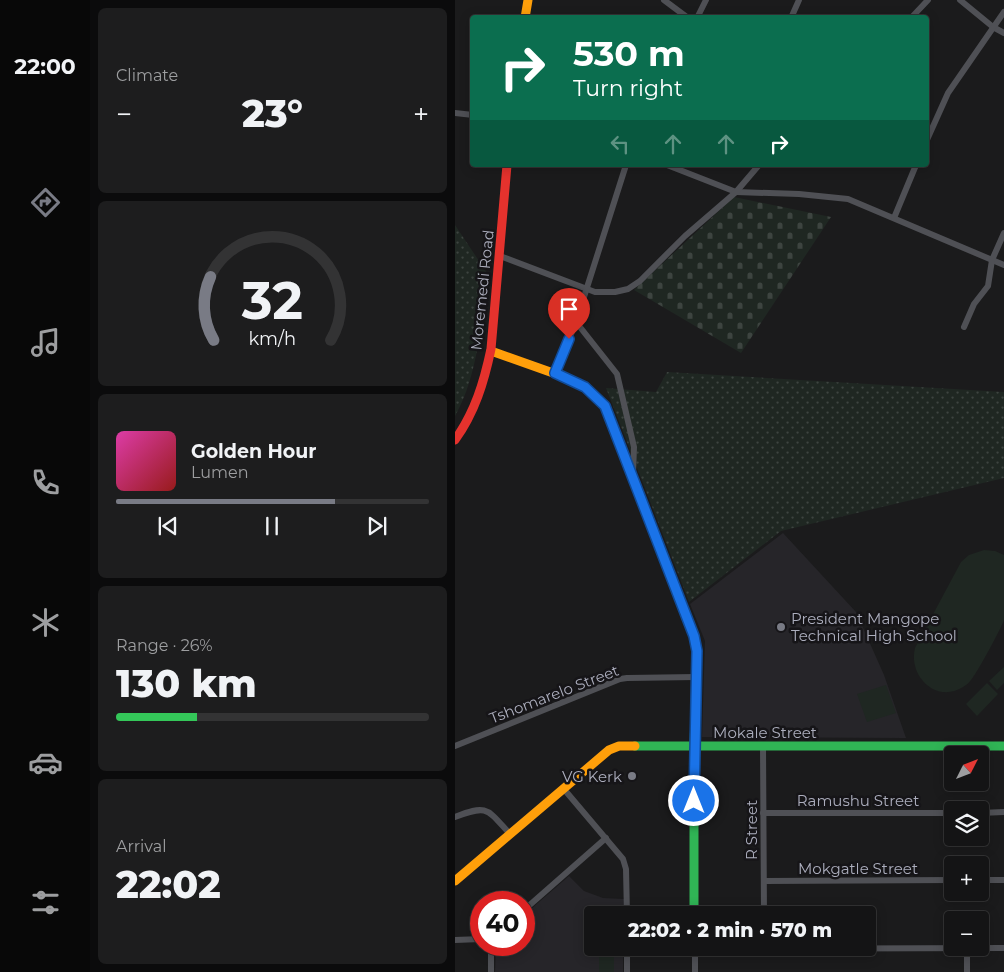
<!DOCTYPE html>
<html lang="en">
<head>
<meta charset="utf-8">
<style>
	:root { --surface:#141415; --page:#1d1d1e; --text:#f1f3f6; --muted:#9d9ea0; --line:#333334; --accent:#797b85 }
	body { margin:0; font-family:Montserrat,sans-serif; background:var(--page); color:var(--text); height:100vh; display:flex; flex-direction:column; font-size:19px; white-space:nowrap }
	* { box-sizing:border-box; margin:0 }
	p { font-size:16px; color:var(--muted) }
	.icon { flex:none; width:28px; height:28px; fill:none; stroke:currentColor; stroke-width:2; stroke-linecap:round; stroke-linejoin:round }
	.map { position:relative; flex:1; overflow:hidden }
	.sheet { display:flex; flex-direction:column; gap:8px; padding:8px; background:#0b0b0c; width:365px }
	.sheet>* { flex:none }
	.banner { position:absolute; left:15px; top:15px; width:459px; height:152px; border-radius:5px; box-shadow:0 2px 12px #0003,0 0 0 1px var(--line); background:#0b6e4f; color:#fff; overflow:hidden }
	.needle { width:32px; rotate:48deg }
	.controls { position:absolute; left:489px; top:746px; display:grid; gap:10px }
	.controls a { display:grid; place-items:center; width:45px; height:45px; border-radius:5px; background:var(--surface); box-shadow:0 2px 12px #0003,0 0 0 1px var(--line); font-size:25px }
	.speed { position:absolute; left:15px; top:891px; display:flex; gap:10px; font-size:25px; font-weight:700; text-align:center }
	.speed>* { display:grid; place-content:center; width:65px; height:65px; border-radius:50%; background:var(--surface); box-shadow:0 2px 12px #0003,0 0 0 1px var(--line); line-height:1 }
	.speed .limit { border:8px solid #d22; background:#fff; color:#111 }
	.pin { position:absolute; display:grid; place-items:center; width:42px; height:42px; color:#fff; margin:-51px -21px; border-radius:50% 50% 50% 0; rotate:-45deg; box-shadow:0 0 5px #0007 }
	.pin .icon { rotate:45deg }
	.me { position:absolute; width:55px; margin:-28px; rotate:0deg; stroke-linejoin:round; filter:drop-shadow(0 0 4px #0008) }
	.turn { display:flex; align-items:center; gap:18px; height:105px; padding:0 20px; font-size:22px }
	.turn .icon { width:65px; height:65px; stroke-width:2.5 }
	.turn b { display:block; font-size:35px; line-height:42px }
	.lanes { display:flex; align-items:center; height:48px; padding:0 20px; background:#0003; justify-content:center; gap:25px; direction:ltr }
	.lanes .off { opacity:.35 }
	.big { font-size:38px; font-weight:800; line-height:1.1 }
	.sheet .card { flex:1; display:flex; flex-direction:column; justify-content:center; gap:8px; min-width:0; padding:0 18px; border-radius:8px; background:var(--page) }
	.sheet .dial { align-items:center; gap:0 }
	.dial svg { height:130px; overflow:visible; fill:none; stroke:var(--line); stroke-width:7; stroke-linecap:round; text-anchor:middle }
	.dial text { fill:var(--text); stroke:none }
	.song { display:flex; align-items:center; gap:15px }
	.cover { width:60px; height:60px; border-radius:8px; background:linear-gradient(135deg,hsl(320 70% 55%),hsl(0 70% 35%)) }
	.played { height:5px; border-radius:2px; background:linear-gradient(90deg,var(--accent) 70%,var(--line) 70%) }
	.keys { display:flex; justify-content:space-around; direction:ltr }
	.heat { display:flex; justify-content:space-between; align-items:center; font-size:28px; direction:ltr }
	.charge { height:8px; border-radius:4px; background:linear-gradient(90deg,#34c759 26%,var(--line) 0) }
	.trip { position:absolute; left:129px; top:906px; width:292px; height:50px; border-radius:5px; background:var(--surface); box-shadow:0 2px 12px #0003,0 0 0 1px var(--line); font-weight:800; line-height:50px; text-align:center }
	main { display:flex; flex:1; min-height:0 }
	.tabs { display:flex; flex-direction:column; width:90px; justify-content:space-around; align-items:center; background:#080808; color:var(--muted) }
	.tabs .icon { width:35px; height:35px }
	.tabs .on { color:var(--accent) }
	.tabs b { font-size:22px; color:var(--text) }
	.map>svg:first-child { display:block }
	.built { fill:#262529 }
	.grass { fill:url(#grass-dots) }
	.cemetery { fill:url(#cemetery-stones) }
	.green { fill:#1f2722 }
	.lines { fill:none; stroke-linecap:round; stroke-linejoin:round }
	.street { stroke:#4f5055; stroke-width:6 }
	.fast { stroke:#30b455; stroke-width:9 }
	.slow { stroke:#ff9f0a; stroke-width:9 }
	.jam { stroke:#e5322d; stroke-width:9 }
	.route-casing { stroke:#114b97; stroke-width:12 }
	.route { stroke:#1a73e8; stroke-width:9 }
	.poi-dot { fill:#797b85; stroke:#161518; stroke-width:2 }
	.labels { text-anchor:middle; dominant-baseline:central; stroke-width:5; stroke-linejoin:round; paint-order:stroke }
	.street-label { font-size:15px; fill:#acaebd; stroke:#161518 }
	.poi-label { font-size:15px; fill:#acaebd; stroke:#161518; text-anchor:start }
</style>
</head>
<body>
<main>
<nav class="tabs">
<b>22:00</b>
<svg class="icon on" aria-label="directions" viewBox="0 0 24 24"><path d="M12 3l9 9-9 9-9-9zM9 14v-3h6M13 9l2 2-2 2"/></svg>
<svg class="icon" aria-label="music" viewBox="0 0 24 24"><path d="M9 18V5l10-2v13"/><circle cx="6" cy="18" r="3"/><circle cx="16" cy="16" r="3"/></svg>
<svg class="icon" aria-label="phone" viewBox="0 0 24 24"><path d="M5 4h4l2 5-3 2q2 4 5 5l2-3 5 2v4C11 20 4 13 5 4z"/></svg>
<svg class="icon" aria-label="climate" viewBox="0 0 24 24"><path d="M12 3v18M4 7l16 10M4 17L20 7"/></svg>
<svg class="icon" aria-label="car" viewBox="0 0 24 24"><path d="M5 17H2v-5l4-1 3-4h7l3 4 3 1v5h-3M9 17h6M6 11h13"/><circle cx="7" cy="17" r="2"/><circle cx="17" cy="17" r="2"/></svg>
<svg class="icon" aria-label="filters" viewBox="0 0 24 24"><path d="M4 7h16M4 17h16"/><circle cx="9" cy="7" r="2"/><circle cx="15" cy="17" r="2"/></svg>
</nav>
<section class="sheet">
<div class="card"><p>Climate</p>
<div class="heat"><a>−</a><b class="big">23°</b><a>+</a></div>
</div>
<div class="card dial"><svg viewBox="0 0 100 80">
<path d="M14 69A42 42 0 1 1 86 69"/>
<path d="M14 69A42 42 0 0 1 12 30" stroke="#797b85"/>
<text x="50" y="56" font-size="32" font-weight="700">32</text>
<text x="50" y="72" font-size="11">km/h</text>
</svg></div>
<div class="card">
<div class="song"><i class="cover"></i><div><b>Golden Hour</b><p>Lumen</p></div></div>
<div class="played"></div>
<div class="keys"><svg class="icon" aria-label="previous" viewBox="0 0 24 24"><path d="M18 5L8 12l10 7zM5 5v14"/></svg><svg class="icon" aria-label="pause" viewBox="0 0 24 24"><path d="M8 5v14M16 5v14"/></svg><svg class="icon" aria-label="next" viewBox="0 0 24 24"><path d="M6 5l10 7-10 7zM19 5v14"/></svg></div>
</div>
<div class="card"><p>Range · 26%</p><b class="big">130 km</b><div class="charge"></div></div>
<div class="card"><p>Arrival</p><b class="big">22:02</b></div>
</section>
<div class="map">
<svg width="549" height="972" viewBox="0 0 549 972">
	<defs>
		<pattern id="grass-dots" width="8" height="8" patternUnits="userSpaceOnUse" patternTransform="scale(1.25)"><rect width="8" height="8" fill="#1f2722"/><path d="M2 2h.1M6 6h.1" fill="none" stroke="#3d4440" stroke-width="1.8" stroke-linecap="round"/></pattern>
		<pattern id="cemetery-stones" width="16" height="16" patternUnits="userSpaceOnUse" patternTransform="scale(1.25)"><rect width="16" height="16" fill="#1f2722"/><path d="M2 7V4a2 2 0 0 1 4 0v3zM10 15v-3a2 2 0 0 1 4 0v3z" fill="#3d4440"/></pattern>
	</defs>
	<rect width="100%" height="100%" fill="#1b1b1c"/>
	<g class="built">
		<polygon points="328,533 401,612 429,675 451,738 247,737 250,641 235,604"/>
		<polygon points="114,876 129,891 148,898 169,899 169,915 138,915 138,948 168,948 168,972 40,972 41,945 69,945 69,915"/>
	</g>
	<g class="grass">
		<path d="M0,225L32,273C27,319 23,376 0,416Z"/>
		<polygon points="212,372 549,392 549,478 326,531 234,602 151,388 201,392"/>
	</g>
	<polygon class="cemetery" points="279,197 376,217 286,353 179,290"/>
	<g class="green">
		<path d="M529,550L540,551L549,555C549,570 549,585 549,601C549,606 549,614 549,620C547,627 522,673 516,680C514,683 511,685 508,687C481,704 453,676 460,648L506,562L514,555Z"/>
		<polygon points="549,667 549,683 542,690 534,681"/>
		<polygon points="532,683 543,694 522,716 511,704"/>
		<polygon points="431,685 441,713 412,722 402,694"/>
		<polygon points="144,950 159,951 159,972 144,972"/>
	</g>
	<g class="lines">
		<g class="street">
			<polyline points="209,0 233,18"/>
			<polyline points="505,0 538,27 549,33"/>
			<polyline points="242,18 251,0"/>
			<polyline points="336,18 344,0"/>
			<polyline points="456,18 473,0"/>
			<polyline points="0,113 18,115"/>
			<polyline points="471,142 493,93 549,12"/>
			<polyline points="212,165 281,192 344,194 393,199 549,265"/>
			<polyline points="439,218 461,165"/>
			<polyline points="45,256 140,292 160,292 173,289 185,281 230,236 281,192 304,165"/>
			<polyline points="121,322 162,374 179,447 178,474"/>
			<polyline points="509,327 519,304 533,286 537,260 549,233"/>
			<polyline points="100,373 121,322 171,165"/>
			<polyline points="0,746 165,679 172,678 241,677"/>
			<polyline points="308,746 309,915"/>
			<polyline points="108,788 168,859 171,869 172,915"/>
			<polyline points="308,813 498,813"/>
			<polyline points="525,813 549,812"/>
			<path d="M0,817C33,804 32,809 55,834"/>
			<polyline points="525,880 549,880"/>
			<polyline points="309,881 498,880"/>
			<polyline points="69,910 151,838"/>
			<polyline points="0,940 26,939"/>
			<polyline points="240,948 240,972"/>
			<polyline points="512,948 512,972"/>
			<polyline points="240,949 549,948"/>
			<polyline points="36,972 36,945"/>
			<polyline points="172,972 172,948"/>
		</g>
		<g class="fast">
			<polyline points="226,602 239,636 242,651 239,746 239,915"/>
			<polyline points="180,746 549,746"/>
		</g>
		<g class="slow">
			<polyline points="70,18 73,0"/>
			<polyline points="36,351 115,379 130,387 150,406 226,602"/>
			<polyline points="0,881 154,750 164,746 180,746"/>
		</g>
		<path class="jam" d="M0,440C20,412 29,382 36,349L52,165"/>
	</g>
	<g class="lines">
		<g class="route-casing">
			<polyline id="route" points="114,339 100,373 130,387 150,406 239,636 242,651 239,801"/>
		</g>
		<use href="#route" class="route"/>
	</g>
	<g class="poi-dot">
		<circle cx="326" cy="627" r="5"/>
		<circle cx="177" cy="776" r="5"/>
	</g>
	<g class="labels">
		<g class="street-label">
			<text transform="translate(27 290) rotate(-84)">Moremedi Road</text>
			<text transform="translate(99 694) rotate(-21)">Tshomarelo Street</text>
			<text x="310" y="732">Mokale Street</text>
			<text x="403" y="800">Ramushu Street</text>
			<text transform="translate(296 830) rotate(-90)">R Street</text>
			<text x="403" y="868">Mokgatle Street</text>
		</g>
		<g class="poi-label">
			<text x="336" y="618">President Mangope<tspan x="336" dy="17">Technical High School</tspan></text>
			<text x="167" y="776" text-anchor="end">VG Kerk</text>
		</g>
	</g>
</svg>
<div class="controls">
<a><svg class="needle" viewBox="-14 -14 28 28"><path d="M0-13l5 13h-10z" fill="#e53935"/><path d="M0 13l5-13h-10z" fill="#9d9ea0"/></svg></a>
<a><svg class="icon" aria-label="layers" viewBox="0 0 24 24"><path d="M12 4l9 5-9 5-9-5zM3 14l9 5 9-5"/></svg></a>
<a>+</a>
<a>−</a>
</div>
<div class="speed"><div class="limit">40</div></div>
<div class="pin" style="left:114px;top:339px;background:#d93025"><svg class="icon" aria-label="arrive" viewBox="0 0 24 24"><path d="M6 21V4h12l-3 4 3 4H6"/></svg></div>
<svg class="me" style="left:239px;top:801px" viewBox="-20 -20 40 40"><circle r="17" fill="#1a73e8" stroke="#fff" stroke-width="3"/><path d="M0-11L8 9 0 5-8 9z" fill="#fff"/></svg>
<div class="trip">22:02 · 2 min · 570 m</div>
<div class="banner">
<div class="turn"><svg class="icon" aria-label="right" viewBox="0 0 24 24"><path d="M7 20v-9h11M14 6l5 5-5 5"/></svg><div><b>530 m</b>Turn right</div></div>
<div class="lanes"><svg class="icon off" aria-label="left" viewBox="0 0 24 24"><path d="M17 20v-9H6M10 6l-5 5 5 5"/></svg><svg class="icon off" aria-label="ahead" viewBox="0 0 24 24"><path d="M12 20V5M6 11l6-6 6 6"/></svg><svg class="icon off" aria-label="ahead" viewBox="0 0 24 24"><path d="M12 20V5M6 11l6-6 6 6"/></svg><svg class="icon" aria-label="right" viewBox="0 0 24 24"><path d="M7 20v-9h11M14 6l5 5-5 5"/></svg></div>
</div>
</div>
</main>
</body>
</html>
